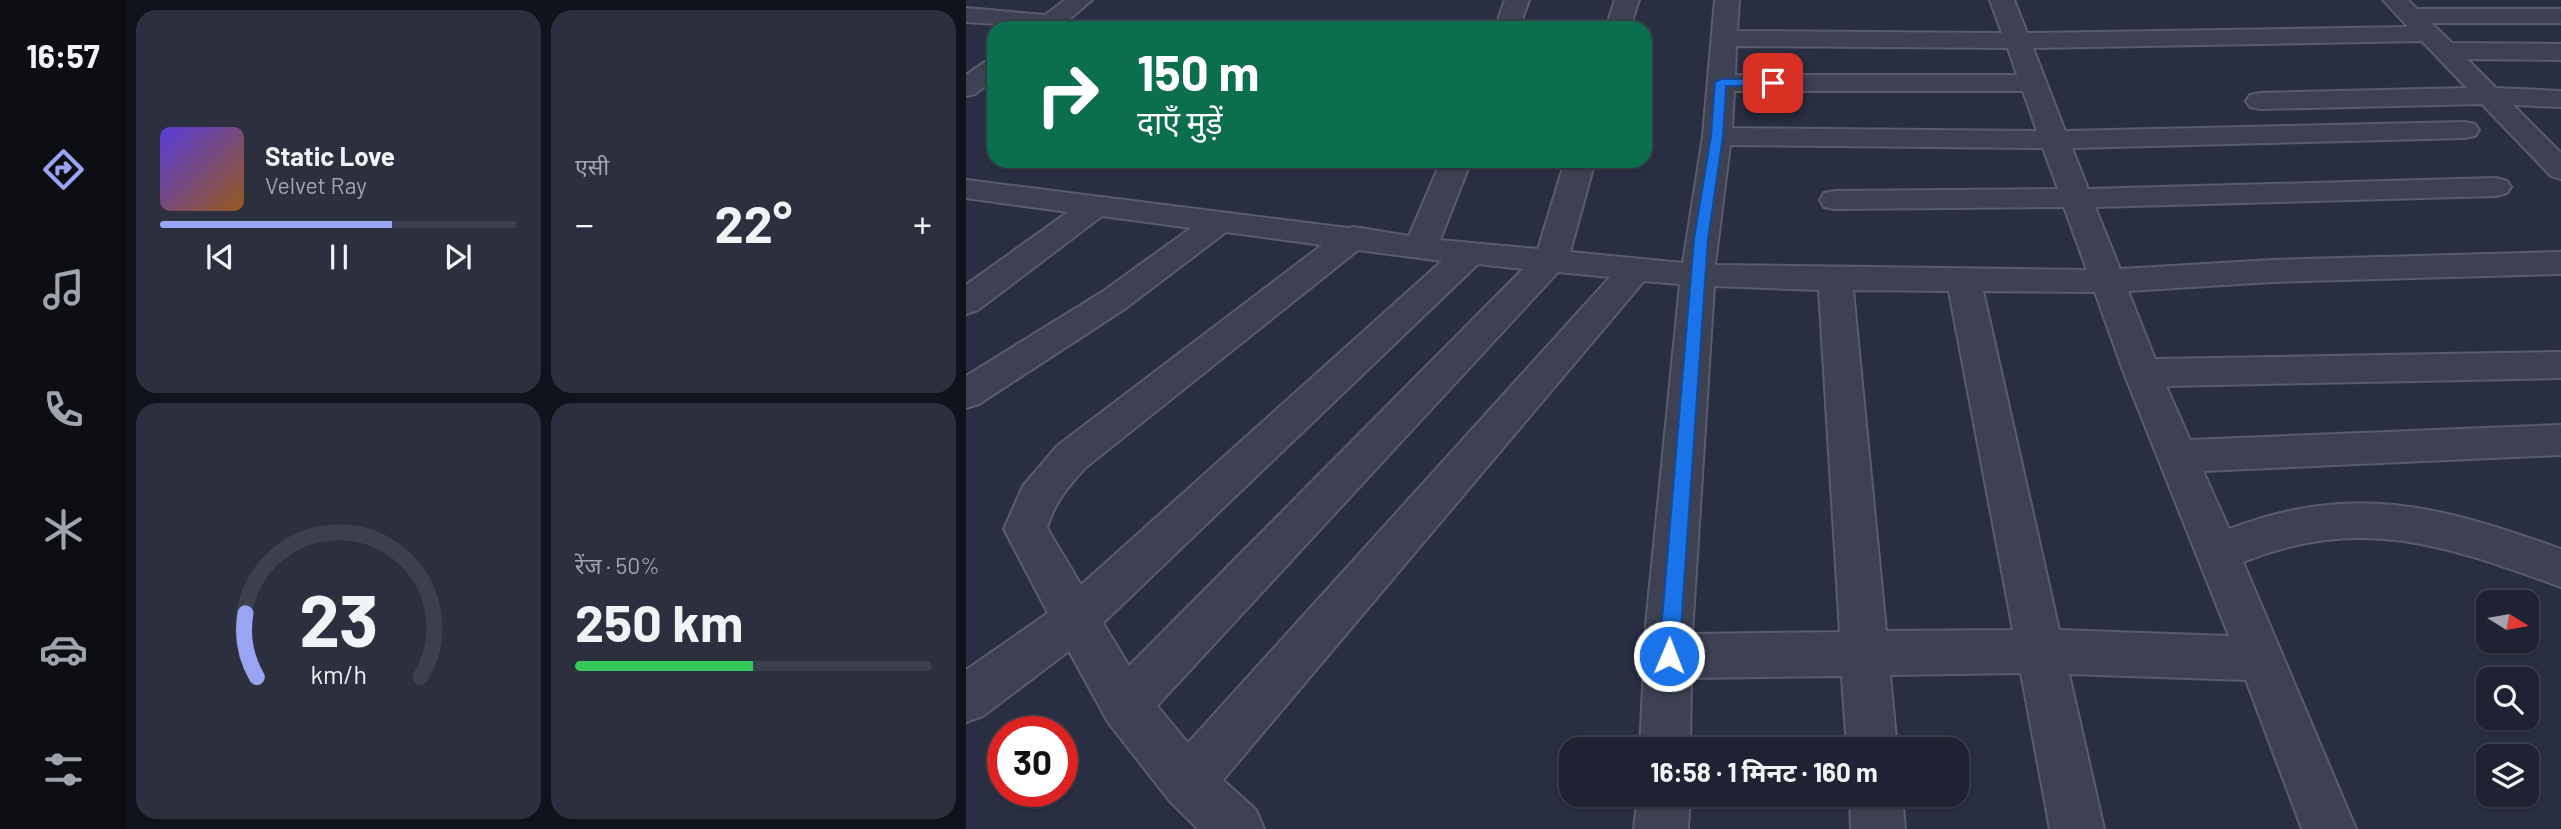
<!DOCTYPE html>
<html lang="hi">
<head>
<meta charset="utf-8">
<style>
	:root { --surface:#1f2232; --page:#2c2f3e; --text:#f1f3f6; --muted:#a1a4ac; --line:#3c3f4d; --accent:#99a5f2 }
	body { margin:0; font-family:Barlow,"Noto Sans Devanagari",sans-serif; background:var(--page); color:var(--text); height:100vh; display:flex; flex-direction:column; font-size:26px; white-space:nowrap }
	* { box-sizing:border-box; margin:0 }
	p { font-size:23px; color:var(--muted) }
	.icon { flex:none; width:38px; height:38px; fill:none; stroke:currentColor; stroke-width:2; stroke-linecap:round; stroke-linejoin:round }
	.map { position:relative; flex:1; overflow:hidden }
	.drawer { display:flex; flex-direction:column; gap:10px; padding:10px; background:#11131c; width:840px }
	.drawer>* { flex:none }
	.top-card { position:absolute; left:21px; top:21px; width:665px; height:147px; border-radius:21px; box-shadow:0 2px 5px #0004,0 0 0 2px var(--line); background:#0b6e4f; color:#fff; overflow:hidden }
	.needle { width:46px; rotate:101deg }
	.controls { position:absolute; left:1510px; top:590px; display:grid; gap:14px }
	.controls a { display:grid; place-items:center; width:63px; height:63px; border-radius:14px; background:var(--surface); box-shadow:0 2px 5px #0004,0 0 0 2px var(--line); font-size:35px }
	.speed { position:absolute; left:21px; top:716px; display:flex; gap:14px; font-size:35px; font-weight:700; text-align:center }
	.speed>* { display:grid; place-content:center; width:91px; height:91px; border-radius:50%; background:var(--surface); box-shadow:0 2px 5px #0004,0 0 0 2px var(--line); line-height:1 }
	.speed .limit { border:10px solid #d22; background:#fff; color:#111 }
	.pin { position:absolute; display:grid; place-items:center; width:60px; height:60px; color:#fff; margin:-30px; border-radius:14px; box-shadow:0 4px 10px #0006 }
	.me { position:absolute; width:77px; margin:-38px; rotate:1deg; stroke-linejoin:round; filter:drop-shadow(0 0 5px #0008) }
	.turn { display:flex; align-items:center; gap:24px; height:147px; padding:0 35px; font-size:32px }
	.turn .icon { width:91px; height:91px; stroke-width:2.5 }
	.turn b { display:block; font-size:49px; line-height:60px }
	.big { font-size:52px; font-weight:700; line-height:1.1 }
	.drawer .tile { flex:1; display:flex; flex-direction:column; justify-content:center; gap:10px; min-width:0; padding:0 24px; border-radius:21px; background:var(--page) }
	.drawer .dial { align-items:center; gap:0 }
	.dial svg { height:182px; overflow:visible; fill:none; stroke:var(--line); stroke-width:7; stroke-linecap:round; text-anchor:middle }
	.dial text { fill:var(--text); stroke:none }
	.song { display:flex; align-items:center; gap:21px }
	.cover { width:84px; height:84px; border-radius:10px; background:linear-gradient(135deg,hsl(250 70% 55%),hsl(30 70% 35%)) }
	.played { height:7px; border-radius:4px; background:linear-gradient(90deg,var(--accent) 65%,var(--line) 65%) }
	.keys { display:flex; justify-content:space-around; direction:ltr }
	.heat { display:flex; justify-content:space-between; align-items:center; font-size:38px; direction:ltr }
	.charge { height:10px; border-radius:5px; background:linear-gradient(90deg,#34c759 50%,var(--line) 0) }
	.drawer .tiles { flex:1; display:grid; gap:10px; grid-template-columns:repeat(2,1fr) }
	.trip { position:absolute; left:593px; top:737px; width:410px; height:70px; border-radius:21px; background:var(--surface); box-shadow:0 2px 5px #0004,0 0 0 2px var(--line); font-weight:700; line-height:70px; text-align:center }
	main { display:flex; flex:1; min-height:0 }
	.menu { display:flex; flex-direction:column; width:126px; justify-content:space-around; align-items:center; background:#0c0e14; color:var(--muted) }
	.menu .icon { width:49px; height:49px }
	.menu .on { color:var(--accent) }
	.menu b { font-size:32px; color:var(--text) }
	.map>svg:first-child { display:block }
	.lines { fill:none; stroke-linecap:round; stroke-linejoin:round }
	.street-casing { stroke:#595c6c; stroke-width:4 }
	.street { fill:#3d4152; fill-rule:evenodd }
	.route { fill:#1a73e8; stroke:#114b97; stroke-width:2 }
</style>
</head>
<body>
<main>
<nav class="menu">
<b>16:57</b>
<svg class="icon on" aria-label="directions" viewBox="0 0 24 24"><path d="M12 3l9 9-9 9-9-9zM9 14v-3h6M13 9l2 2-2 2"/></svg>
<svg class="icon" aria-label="music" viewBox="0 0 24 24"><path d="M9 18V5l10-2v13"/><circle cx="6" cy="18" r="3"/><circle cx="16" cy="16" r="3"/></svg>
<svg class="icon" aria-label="phone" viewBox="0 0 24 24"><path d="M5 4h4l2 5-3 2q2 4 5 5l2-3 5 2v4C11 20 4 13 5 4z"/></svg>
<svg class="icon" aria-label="climate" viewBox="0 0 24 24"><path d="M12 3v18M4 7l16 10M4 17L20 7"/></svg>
<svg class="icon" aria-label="car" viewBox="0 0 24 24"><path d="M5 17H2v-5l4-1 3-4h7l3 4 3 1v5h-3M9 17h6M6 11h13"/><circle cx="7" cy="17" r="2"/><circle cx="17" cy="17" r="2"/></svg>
<svg class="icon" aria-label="filters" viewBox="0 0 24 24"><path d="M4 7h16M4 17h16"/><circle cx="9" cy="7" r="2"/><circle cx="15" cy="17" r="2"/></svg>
</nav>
<section class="drawer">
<div class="tiles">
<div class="tile">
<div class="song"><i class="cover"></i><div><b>Static Love</b><p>Velvet Ray</p></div></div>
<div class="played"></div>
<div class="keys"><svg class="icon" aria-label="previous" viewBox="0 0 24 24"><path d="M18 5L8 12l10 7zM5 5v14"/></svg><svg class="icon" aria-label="pause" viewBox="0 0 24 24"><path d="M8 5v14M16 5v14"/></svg><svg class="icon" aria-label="next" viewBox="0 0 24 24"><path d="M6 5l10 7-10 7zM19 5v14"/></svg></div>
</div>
<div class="tile"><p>एसी</p>
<div class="heat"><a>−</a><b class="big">22°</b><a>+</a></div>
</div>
<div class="tile dial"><svg viewBox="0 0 100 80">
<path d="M14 69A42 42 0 1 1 86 69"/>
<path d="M14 69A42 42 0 0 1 9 41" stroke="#99a5f2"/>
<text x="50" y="56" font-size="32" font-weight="700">23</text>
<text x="50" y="72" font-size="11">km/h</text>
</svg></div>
<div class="tile"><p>रेंज · 50%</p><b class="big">250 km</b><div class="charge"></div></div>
</div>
</section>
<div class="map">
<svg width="1595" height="829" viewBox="0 0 1595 829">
	<rect width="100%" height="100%" fill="#292e42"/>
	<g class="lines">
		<g class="street-casing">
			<g id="street">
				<polygon points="99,0 126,0 93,28 0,22 0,8 79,15"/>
				<polygon points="539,0 563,0 553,28 529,28"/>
				<polygon points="649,0 673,0 664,28 640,28"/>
				<path d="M749,0H773L771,31L1036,33L1024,0H1048L1061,33L1442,27L1417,0H1442L1451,9H1595V23H1465L1486,43L1595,44V60L1501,59L1530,88L1595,91V107L1547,105L1595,153V179L1585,176L1516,104L1294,109L1284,107L1280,101L1284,95L1294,93L1501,88L1456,41L1067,48L1099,131L1499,122L1509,124L1513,130L1509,136L1499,138L1106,148L1122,189L1530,178L1541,181L1545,187L1541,193L1530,196L1129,207L1154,269L1306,260L1595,252V274L1306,282L1162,291L1189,359L1595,352V378L1200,386L1224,440L1595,425V455L1237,471L1263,529C1388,482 1474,506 1595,549V587C1481,546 1396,514 1277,562L1390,829H1336L1280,680L1103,674L1138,829H1084L1055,673L924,675L931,749H881L876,676L725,678L724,749H674L680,625L714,284L678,281L257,780L290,810L298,829H232L203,800L142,722L103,651L17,716L0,722V670L82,613L38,529L57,486L91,446L356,245L260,232L160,308L13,404L0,408V376L136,292L225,228L136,216L12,310L0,314V285L102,212L0,198V180L382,228L388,227L443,236L475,161H505L474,240L572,249L599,161H629L604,252L717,263L737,136ZM770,46L1042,48L1051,75H769ZM768,91H1057L1071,131L766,128ZM764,145L1077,148L1092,189L869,191L858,193L854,200L858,207L869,209L1098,207L1121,270L749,265ZM392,250L476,261L115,585L81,528C88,503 102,487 119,468ZM512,264L557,269L163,666L137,623ZM592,272L644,277L222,743L191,706ZM748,286L853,290L874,632L726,634ZM887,290L983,291L1047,630L920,631ZM1017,291L1129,292L1158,373L1263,636L1093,630Z"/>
				<polygon points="28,59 28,79 9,94 0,96 0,75 19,62"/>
				<polygon points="672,794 724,794 722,829 668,829"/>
				<polygon points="884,794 936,794 939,829 885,829"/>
			</g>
		</g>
		<use href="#street" class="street"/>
	</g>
	<polygon class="route" points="755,79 807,79 812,83 807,86 760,86 757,136 742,239 713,656 710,662 703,665 696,662 693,656 728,239 745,136 749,82"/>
</svg>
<div class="controls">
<a><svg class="needle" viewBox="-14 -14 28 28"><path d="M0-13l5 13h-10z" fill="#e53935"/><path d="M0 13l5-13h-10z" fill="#a1a4ac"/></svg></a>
<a><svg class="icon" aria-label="search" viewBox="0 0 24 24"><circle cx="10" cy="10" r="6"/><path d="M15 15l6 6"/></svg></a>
<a><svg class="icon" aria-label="layers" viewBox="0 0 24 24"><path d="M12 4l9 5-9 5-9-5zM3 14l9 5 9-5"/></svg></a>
</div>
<div class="speed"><div class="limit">30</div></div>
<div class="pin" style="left:807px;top:83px;background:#d93025"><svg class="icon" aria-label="arrive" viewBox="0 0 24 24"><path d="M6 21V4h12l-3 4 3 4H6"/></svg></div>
<svg class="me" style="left:703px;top:656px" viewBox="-20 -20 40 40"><circle r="17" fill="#1a73e8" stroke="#fff" stroke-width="3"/><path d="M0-11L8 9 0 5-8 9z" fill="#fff"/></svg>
<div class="trip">16:58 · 1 मिनट · 160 m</div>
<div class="top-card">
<div class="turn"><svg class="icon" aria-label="right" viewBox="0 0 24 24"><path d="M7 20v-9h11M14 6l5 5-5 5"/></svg><div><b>150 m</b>दाएँ मुड़ें</div></div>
</div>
</div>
</main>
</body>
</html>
